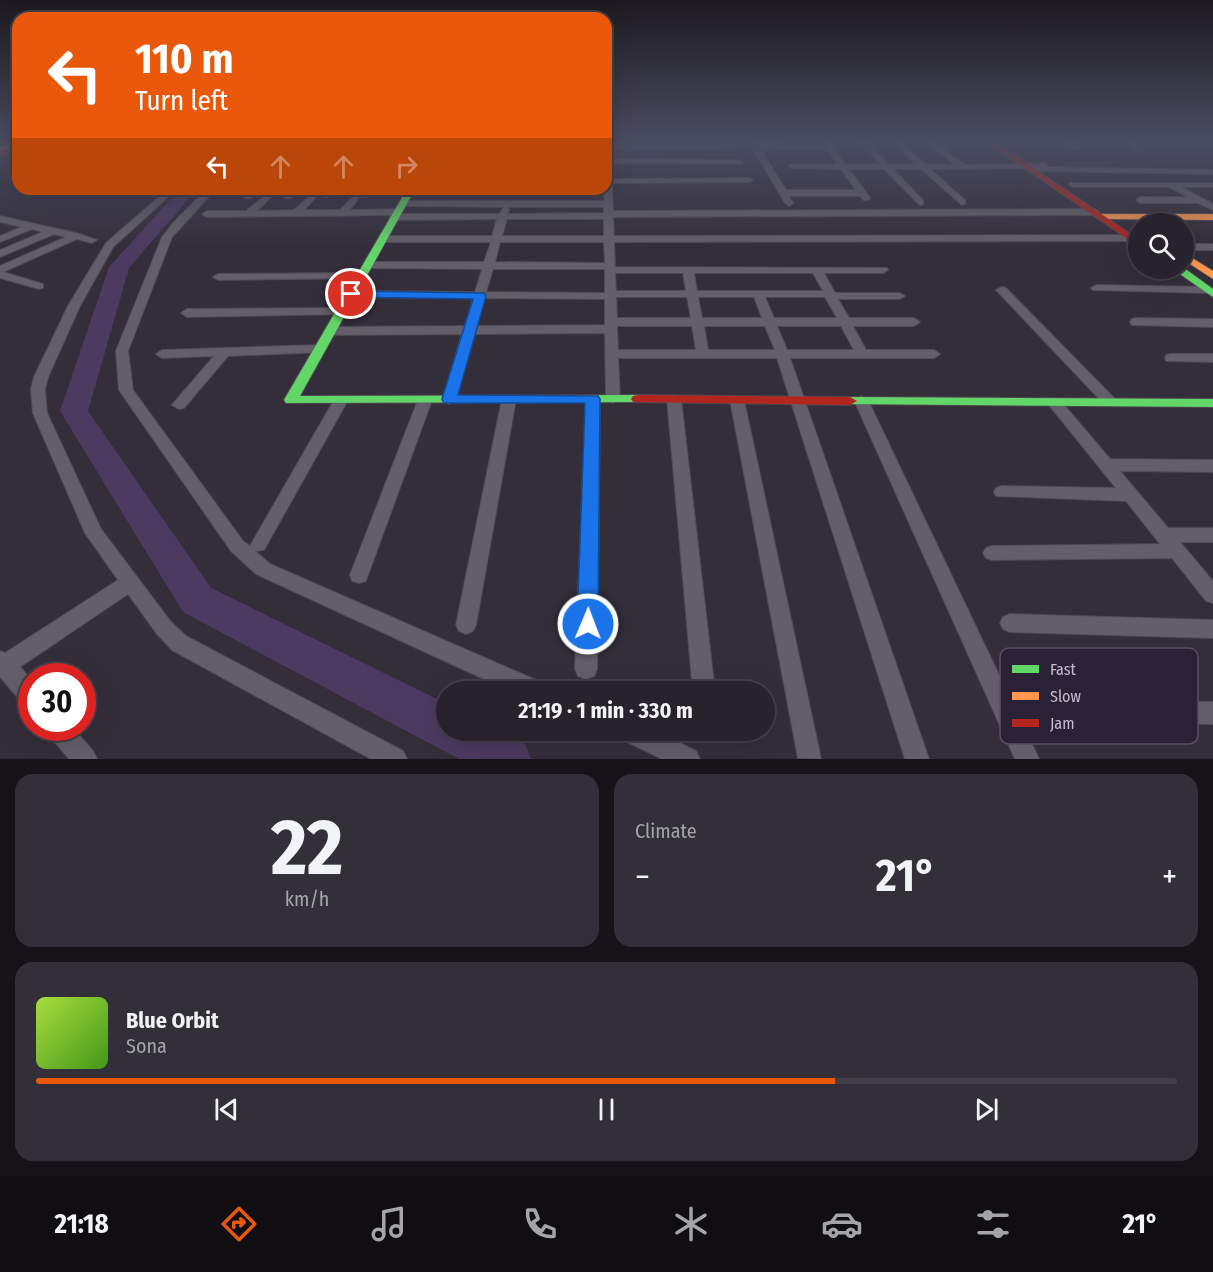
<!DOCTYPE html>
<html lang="en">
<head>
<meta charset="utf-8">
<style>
	:root { --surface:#27222c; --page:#332f38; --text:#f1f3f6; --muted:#a4a4a9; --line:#433f48; --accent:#ea580c }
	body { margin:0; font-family:"Fira Sans Condensed",sans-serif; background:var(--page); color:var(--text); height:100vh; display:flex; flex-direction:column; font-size:22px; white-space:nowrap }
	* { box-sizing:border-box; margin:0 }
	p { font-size:20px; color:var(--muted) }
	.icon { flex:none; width:33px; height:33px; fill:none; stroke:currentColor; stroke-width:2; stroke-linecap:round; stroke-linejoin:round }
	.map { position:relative; height:759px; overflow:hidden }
	.details { display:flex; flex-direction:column; gap:15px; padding:15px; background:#151318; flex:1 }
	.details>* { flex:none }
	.top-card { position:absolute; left:12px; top:12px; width:600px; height:183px; border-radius:18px; box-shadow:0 6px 24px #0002,0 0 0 2px var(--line); background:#ea580c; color:#fff; overflow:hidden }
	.controls { position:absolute; left:1128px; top:213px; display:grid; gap:12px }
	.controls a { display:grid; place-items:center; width:66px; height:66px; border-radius:50%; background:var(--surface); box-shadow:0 6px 24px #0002,0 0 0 2px var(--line); font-size:30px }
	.speed { position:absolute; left:18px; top:663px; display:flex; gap:12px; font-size:30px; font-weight:700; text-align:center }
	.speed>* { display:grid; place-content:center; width:78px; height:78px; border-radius:50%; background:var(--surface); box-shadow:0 6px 24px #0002,0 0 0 2px var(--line); line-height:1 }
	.speed .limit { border:9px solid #d22; background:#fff; color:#111 }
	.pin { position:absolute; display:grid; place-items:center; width:51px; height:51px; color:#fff; margin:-26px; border:3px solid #fff; border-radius:50%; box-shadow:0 2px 6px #0007 }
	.me { position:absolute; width:66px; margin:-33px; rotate:1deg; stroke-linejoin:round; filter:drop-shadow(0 0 4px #0008) }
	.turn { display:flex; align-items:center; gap:21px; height:126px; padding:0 24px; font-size:27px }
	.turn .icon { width:78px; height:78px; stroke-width:2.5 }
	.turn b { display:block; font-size:42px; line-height:51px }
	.lanes { display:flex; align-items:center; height:57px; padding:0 24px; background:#0003; justify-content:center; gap:30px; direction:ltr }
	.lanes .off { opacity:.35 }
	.big { font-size:45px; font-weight:700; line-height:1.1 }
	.details .tile { flex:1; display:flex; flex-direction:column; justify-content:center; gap:9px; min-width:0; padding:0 21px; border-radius:18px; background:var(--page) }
	.details .dial { align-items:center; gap:0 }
	.dial b { font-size:78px; line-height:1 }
	.song { display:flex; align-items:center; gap:18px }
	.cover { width:72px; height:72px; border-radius:9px; background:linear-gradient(135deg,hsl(80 70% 55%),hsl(100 70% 35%)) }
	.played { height:6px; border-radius:3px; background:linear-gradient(90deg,var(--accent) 70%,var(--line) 70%) }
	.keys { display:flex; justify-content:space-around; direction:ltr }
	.heat { display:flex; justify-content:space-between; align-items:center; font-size:33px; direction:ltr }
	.details .tiles { flex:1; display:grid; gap:15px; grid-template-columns:1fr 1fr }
	.tile:last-child { grid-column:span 2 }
	.trip { position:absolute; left:436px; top:681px; width:339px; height:60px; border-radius:30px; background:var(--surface); box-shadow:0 6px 24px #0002,0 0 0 2px var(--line); font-weight:700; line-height:60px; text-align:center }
	.dock { display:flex; height:96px; justify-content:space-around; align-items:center; background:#100e12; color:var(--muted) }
	.dock .icon { width:42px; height:42px }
	.dock .active { color:var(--accent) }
	.dock b { font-size:27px; color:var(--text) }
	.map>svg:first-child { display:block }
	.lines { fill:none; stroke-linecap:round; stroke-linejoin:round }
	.river { fill:#4d3a61; fill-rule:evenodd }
	.street-casing { stroke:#4f4a54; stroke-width:2 }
	.fast-casing { stroke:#4f4955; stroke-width:2 }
	.slow-casing { stroke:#4f4955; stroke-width:2 }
	.jam-casing { stroke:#4f4955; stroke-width:2 }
	.street { fill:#635e69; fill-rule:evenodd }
	.fast { fill:#63d668; fill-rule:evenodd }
	.slow { fill:#ff974d; fill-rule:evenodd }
	.jam { fill:#b3261e; fill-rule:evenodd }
	.route { fill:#1a73e8; stroke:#114b97; stroke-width:1.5 }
	.key { fill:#2b2137; stroke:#584f63; stroke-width:1.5 }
	.key-label { font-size:16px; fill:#c2b9cb }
</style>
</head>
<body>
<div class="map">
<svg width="1213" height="759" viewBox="0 0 1213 759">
	<rect width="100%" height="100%" fill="#342e3b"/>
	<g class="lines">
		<polygon class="river" points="180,189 197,189 129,268 88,411 211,588 447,704 447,730 501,730 524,742 531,759 459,759 183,612 60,411 109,267"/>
		<g class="street-casing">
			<g id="street">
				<path d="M606,142H610L611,145L731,144L735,146L734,148L611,149V159L740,160L744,162L740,164L611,163L612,179L749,178L753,180L749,182L612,183L613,211L1095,209L1099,212L1095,215L613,217L614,236L1132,235L1137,238L1132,241L614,242L615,267L887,268L888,270L883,273H824L835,293H899L905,296L899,299H838L849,318H914L920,322L914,326H853L866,350H934L940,354L934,358H790L929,759H905L777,358H618L620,399L613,403L606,399L605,333L475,334L456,400L449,404L442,400L462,334L330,335L324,331L330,327L465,326L473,298L351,297L345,294L351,291L475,292L482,269L368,268L363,265L368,262H484L491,242H383L378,239L383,236H492L497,219L395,220L390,217L393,215L207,217L202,214L207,211H246L267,194L271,197L257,211L294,210L313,193L317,196L304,210H340L355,195L359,198L350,210L398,209L402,212L400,214H499L504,207L400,206L399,204L403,201H604ZM506,207H604V213L508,214L509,209ZM507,219H604V236H502ZM500,242H604L605,263L495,262ZM493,269H605V293L486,292ZM615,273H683L686,291H616ZM694,273H813L823,291H697ZM616,297H687L691,318H617ZM698,297H754L762,318H702ZM765,297H825L837,318H774ZM484,298L605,299V325L477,326ZM617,326H692L696,350H618ZM704,326H765L775,350H708ZM777,326H841L854,350H787Z"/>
				<path d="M749,142L823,145L822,142H829L845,164H880L859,142H867L888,164H916L892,142H900L925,164L955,165L927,142H935L965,165L1043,163L1047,165L1045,167L1213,170V174L1035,171H1032V168L930,169L965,200V204L962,205L921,169H893L923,200V204L920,205L884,169H849L870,198L869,200H863L860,196H789L793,203L789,206L785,203ZM760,148L827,149L837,164H793L789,166L793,168L841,169L856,190H786Z"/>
				<polygon points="1065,142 1074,142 1081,147 1074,149"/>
				<polygon points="1126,142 1135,142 1145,148 1138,150"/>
				<polygon points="1070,183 1213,183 1213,187 1181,187 1213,204 1213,210 1198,203 1140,203 1136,200 1140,197 1188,197 1169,187 1073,187 1069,185"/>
				<polygon points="168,189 177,189 113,247 80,306 48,377 45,389 47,413 101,529 171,622 186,636 403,751 407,759 371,759 172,650 157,634 128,594 20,667 32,680 32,708 24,705 0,677 0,651 5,653 118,580 85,533 33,413 31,389 34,377 68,306 106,243"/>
				<polygon points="207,189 216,189 172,237 128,351 133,390 243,541 250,546 334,400 336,397 346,397 348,400 264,550 255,551 270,564 545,684 548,692 512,692 256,574 231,551 119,390 116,351 162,237 173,223"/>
				<polygon points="250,189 259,189 251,198 245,198 244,196"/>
				<polygon points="290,189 298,189 291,198 285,198 284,196"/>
				<polygon points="327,189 335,189 329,197 323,197 322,195"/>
				<polygon points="365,189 373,189 367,197 361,197 360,195"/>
				<polygon points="0,216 76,233 97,240 92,243 77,239 3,272 43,284 43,288 39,289 0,278 0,266 66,237 54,234 0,257 0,250 43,232 32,229 0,242 0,236 22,227 0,222"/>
				<rect x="1184" y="244" width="29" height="6"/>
				<polygon points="361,273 366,276 365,278 218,280 213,277 218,274"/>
				<polygon points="1097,285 1207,287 1213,290 1207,293 1093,290 1091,288"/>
				<polygon points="1002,287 1006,288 1115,399 1117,402 1115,405 1105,405 998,292 996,290"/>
				<polygon points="341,308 345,310 347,312 345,314 187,317 181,313 187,309"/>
				<polygon points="1136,318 1213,319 1213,327 1132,325 1130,322 1132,319"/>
				<polygon points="320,345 324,346 326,349 324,352 228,356 184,408 179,409 172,405 214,356 162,358 156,354 162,350"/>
				<polygon points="1171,354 1213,354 1213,362 1166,361 1165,358 1166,355"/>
				<polygon points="509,395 516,399 476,625 473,631 466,634 459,631 456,625 502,399"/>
				<polygon points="593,395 600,399 597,669 594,676 586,679 578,676 575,669 586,399"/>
				<polygon points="674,395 681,399 715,692 693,692 667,399"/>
				<polygon points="425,396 432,400 368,575 366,581 359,583 352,581 350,575 418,400"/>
				<polygon points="737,396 744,400 821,759 798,758 730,400"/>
				<polygon points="861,396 868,400 1039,759 1015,759 854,400"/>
				<polygon points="1054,398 1059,399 1110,459 1213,460 1213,472 1120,471 1168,528 1213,528 1213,542 1180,542 1213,581 1213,603 1206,601 1172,558 992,560 986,558 983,553 986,548 992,546 1160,544 1126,501 996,496 994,492 996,488 1002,486 1116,488 1049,405 1047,402"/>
				<polygon points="1010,614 1213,620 1213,638 1010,632 1003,629 1000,623 1003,617"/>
				<polygon points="1063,701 1213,702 1213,724 1063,723 1055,720 1052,712 1055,704"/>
				<polygon points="47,728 73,728 93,751 97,759 69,759 50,736"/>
				<polygon points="616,730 654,730 696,751 700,759 662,759 619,738"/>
			</g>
		</g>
		<g class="fast-casing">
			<g id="fast">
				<polygon points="407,189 415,189 300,396 638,395 643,396 645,399 643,402 286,403 284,400"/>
				<polygon points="1171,268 1184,268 1213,289 1213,297"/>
				<polygon points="850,397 1213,399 1213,407 845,404 843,401 845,398"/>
			</g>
		</g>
		<g class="slow-casing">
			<g id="slow">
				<polygon points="12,142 18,142 18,145 0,152 0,147"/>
				<polygon points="1102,214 1213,214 1213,220 1099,219 1099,215"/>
				<polygon points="1184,253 1213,271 1213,279 1184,260"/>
			</g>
		</g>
		<g class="jam-casing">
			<g id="jam">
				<polygon points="987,142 995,142 1138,239 1138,246"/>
				<polygon points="18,145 18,150 0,156 0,151"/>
				<polygon points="638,395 850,397 857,401 850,405 633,402 631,399 633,396"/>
			</g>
		</g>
		<use href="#street" class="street"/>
		<use href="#fast" class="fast"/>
		<use href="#slow" class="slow"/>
		<use href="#jam" class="jam"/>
	</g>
	<linearGradient id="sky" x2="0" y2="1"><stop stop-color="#1d1920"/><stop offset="0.57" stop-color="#4a4c60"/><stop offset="1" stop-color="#4a4c60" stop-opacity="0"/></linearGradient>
	<rect width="1213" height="248" fill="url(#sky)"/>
	<polygon class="route" points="351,291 484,293 486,296 458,395 598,396 600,399 598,624 595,630 588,633 580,630 577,624 585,403 444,403 442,399 473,299 347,297 345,294"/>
	<rect x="1000" y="648" width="198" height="96" rx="9" class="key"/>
	<rect x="1012" y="665" width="27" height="8" fill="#63d668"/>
	<rect x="1012" y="692" width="27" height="8" fill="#ff974d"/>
	<rect x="1012" y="719" width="27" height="8" fill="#b3261e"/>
	<g class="key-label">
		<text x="1050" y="675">Fast</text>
		<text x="1050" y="702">Slow</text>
		<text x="1050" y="729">Jam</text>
	</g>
</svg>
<div class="controls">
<a><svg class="icon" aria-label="search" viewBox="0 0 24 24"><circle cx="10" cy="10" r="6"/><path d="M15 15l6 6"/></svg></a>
</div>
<div class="speed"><div class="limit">30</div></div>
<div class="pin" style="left:351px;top:294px;background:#d93025"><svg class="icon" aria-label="arrive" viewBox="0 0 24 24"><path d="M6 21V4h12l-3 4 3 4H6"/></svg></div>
<svg class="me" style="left:588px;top:624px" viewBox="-20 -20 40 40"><circle r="17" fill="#1a73e8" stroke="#fff" stroke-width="3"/><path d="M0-11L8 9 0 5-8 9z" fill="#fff"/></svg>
<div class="trip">21:19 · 1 min · 330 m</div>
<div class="top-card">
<div class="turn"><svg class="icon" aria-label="left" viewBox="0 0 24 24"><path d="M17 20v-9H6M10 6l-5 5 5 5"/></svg><div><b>110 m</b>Turn left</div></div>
<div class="lanes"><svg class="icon" aria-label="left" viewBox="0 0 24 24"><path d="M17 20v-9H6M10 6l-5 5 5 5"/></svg><svg class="icon off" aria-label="ahead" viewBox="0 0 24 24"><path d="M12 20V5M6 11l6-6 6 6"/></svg><svg class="icon off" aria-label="ahead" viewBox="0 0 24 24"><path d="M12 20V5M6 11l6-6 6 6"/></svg><svg class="icon off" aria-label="right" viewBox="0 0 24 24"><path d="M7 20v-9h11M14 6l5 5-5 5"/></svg></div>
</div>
</div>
<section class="details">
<div class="tiles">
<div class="tile dial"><b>22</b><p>km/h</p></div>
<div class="tile"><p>Climate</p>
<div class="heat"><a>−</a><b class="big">21°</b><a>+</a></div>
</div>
<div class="tile">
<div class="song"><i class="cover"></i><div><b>Blue Orbit</b><p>Sona</p></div></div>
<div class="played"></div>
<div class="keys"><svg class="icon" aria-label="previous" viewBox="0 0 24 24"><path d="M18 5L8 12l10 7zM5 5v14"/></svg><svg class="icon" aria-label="pause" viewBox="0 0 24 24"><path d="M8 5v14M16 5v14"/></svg><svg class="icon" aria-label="next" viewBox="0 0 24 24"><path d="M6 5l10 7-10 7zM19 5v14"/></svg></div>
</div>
</div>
</section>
<nav class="dock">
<b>21:18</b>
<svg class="icon active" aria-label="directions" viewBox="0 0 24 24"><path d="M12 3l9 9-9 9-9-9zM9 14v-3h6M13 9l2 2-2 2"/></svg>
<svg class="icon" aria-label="music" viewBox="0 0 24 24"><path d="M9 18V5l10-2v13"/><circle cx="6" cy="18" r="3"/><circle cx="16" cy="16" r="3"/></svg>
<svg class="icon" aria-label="phone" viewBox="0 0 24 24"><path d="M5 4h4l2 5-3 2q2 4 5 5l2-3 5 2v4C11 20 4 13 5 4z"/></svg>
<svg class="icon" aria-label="climate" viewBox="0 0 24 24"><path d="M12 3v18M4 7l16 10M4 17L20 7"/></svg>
<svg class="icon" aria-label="car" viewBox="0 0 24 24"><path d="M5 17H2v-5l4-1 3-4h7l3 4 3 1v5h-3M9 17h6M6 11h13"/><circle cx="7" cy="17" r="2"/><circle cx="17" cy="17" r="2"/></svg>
<svg class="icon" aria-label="filters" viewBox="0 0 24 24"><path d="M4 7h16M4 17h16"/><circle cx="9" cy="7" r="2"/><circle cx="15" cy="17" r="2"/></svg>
<b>21°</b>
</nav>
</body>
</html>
